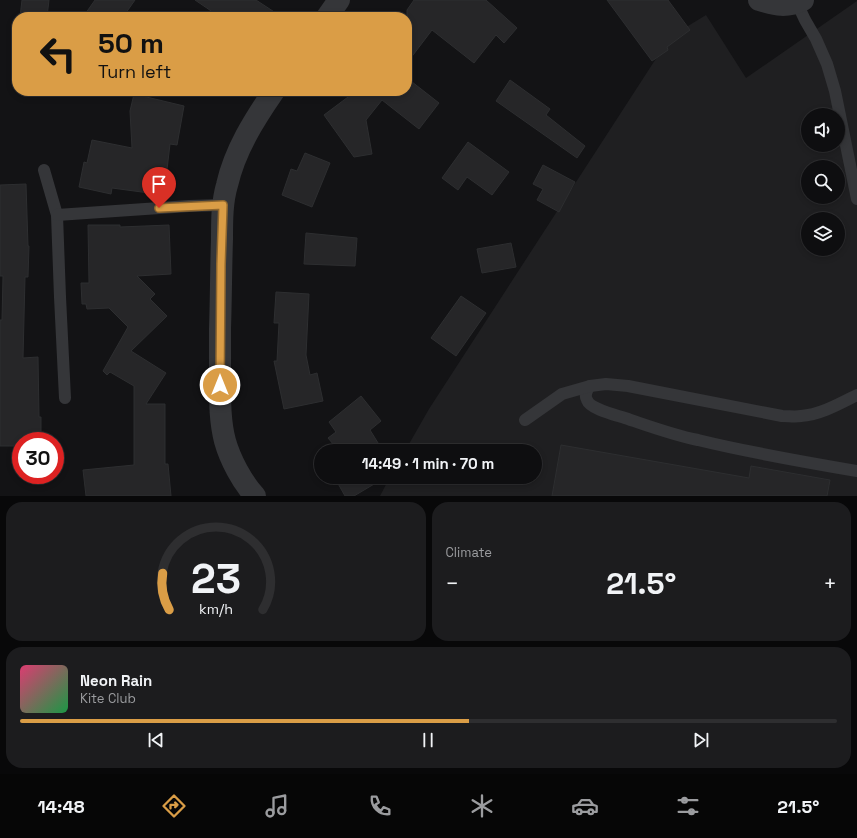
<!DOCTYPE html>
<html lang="en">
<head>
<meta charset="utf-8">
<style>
	:root { --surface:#0e0e10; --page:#1c1c1e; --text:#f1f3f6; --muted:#9b9c9f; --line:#2e2e30; --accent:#da9d46 }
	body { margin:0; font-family:"Space Grotesk",sans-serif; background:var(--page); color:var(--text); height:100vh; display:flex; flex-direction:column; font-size:15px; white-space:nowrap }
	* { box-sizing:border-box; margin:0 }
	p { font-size:13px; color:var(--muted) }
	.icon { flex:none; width:22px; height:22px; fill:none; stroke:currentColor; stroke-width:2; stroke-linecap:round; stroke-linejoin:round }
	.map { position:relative; height:496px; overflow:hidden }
	.sheet { display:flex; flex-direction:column; gap:6px; padding:6px; background:#080809; flex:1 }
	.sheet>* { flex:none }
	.guide { position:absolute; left:12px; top:12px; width:400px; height:84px; border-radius:16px; box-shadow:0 2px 6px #0003,0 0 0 1px var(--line); background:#da9d46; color:#111; overflow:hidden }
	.buttons { position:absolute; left:801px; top:108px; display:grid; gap:8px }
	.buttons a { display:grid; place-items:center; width:44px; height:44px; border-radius:50%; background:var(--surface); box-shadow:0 2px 6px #0003,0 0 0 1px var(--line); font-size:20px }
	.speed { position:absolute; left:12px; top:432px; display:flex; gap:8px; font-size:20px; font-weight:700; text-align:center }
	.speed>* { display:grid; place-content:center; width:52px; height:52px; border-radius:50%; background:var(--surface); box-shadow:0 2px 6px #0003,0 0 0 1px var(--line); line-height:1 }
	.speed .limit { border:6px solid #d22; background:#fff; color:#111 }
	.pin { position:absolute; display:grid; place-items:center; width:34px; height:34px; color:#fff; margin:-41px -17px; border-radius:50% 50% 50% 0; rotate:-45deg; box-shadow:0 0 4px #0007 }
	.pin .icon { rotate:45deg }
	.me { position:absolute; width:44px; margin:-22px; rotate:0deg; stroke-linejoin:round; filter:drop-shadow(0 0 3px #0008) }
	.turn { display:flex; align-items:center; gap:14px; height:84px; padding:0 20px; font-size:18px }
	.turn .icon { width:52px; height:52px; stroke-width:2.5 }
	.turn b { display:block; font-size:28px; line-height:34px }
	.big { font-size:30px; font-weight:800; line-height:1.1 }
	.sheet .widget { flex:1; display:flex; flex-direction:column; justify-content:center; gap:6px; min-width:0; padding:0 14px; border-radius:16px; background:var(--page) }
	.sheet .dial { align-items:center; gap:0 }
	.dial svg { height:104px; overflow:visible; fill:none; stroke:var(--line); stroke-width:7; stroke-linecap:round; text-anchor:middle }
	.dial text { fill:var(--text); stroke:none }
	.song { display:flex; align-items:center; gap:12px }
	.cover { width:48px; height:48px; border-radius:6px; background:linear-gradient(135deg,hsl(340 70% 55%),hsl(140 70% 35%)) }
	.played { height:4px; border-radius:2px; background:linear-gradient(90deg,var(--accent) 55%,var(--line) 55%) }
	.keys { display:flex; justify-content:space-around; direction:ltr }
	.heat { display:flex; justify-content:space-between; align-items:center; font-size:22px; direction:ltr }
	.sheet .tiles { flex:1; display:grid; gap:6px; grid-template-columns:1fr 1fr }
	.widget:last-child { grid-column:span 2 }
	.trip { position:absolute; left:314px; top:444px; width:228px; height:40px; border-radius:20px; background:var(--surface); box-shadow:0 2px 6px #0003,0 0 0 1px var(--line); font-weight:800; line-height:40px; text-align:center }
	.dock { display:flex; height:64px; justify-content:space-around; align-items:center; background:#060606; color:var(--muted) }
	.dock .icon { width:28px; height:28px }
	.dock .on { color:var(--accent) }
	.dock b { font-size:18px; color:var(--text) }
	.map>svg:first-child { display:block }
	.built { fill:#1f1f21; fill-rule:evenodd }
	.building { fill:#262628; stroke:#2d2e30 }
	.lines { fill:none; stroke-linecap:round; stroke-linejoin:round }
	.service { stroke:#353639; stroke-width:12 }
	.minor { stroke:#353639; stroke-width:22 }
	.route-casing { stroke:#8e662e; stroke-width:10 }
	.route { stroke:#da9d46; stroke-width:7 }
</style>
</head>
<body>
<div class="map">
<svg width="857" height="496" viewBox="0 0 857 496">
	<rect width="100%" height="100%" fill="#131315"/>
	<path class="built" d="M857,1V496H380L390,477H535V451H405L429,409L670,37L706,15L746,78ZM808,115H838V145H808ZM808,167H838V197H808ZM808,219H838V249H808Z"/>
	<g class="building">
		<polygon points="22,0 49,0 47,17 20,17"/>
		<polygon points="95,0 135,0 123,17 83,17"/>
		<polygon points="195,0 256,0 282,17 220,17"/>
		<polygon points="414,0 486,0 517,28 504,43 496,35 474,63 432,30 407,63 407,10"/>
		<polygon points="607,0 668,0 690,30 667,47 668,50 652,61"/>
		<polygon points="407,78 439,103 419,129 382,100 366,120 372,154 354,157 324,115 356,91 407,91"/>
		<polygon points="510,80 550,109 546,115 585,146 577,158 496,101"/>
		<polygon points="134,94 184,106 177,145 170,144 164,195 112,188 111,194 79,187 84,162 87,163 92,140 132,148 130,111"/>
		<polygon points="468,142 509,172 492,195 467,177 458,190 442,178"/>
		<polygon points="305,153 330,163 312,207 282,195 291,169 297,171"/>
		<polygon points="543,165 575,182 559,212 537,200 543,189 533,184"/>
		<polygon points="26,184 28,246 29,246 28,277 25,277 23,358 38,357 39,417 41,417 41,441 21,441 21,446 0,446 0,320 2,320 3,276 0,276 0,185"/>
		<polygon points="88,225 120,225 120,227 169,225 171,274 137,276 155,294 150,299 167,316 131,351 166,373 146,404 165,404 165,464 168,464 171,496 86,496 83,470 134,465 134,386 110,372 107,375 103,371 128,327 109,308 87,309 86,304 82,304 81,283 89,283"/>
		<polygon points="306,233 357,238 355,266 304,264"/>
		<polygon points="511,243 516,267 482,273 477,249"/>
		<polygon points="276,292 309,294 306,355 310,375 317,373 323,401 284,409 274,361 277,361 279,323 274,323"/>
		<polygon points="461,296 486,313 456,356 431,338"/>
		<polygon points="361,396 381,421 370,430 383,451 339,451 328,438 336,432 329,422"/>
		<polygon points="561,445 749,478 751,466 830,480 827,496 552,496"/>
		<polygon points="341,477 386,477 354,496 345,496 336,480"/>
	</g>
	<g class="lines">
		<g class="service">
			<polyline points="797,3 805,20 816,39 827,64 835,91 857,199"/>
			<polyline points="44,170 57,215 60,297 65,398"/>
			<polyline points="57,215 189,206 223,205"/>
			<path d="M590,386C587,390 584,395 587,400C590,409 616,415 625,418C649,426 673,435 698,440C751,453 804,462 857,471"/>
			<path d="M525,420L562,394L590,386L606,384L628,386L782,416C789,416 795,417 801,416C820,415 841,403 857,395"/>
		</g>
		<g class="minor">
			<path d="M759,0C776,5 786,8 803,0"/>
			<polyline points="327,17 339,0"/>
			<path d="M255,496C242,482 230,459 225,441C220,422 220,402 220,384C220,366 220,347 220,329C221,299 221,269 222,239C222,220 222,202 227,185C235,150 254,120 274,91"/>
		</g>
	</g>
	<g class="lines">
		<g class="route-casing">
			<polyline id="route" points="159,208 223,205 221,264 220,385"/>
		</g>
		<use href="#route" class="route"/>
	</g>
</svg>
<div class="buttons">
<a><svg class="icon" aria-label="sound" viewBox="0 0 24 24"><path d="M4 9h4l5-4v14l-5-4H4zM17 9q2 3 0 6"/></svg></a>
<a><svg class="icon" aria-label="search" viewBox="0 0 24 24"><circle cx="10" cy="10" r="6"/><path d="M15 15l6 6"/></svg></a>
<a><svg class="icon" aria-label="layers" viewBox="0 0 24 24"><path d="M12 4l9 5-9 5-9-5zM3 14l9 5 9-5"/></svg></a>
</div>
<div class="speed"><div class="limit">30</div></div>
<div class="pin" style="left:159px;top:208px;background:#d93025"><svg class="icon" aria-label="arrive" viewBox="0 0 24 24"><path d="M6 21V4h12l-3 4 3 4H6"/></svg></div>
<svg class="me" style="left:220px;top:385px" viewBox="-20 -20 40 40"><circle r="17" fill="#da9d46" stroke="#fff" stroke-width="3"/><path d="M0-11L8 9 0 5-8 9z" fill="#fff"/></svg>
<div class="trip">14:49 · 1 min · 70 m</div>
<div class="guide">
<div class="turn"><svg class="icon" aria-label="left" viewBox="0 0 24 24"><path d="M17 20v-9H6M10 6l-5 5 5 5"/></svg><div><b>50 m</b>Turn left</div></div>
</div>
</div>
<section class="sheet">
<div class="tiles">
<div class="widget dial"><svg viewBox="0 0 100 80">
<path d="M14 69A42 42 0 1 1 86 69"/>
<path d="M14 69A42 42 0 0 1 9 41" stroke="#da9d46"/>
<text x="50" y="56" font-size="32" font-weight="700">23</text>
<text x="50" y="72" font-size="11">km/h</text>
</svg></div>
<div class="widget"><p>Climate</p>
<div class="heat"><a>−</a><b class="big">21.5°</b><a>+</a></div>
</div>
<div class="widget">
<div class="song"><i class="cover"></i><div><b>Neon Rain</b><p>Kite Club</p></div></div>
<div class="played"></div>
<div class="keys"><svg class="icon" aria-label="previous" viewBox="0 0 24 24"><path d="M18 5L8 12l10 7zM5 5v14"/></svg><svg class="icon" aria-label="pause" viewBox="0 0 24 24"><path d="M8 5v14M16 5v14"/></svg><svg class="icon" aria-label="next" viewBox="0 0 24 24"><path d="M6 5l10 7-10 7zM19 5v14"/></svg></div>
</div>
</div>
</section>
<nav class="dock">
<b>14:48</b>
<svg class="icon on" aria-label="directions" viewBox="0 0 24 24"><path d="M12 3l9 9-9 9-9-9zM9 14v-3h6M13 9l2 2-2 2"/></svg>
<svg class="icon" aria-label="music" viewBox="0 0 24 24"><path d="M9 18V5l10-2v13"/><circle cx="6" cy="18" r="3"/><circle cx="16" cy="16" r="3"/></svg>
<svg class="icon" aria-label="phone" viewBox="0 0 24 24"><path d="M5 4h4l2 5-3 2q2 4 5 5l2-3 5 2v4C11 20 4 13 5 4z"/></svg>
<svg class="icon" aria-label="climate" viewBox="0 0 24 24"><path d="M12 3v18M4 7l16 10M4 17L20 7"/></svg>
<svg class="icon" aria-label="car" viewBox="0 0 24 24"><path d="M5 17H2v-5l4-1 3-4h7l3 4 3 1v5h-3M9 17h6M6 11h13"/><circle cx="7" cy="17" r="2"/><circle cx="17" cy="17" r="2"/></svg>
<svg class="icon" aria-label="filters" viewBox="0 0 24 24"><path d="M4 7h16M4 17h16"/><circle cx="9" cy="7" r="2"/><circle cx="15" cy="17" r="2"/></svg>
<b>21.5°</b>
</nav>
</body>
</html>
